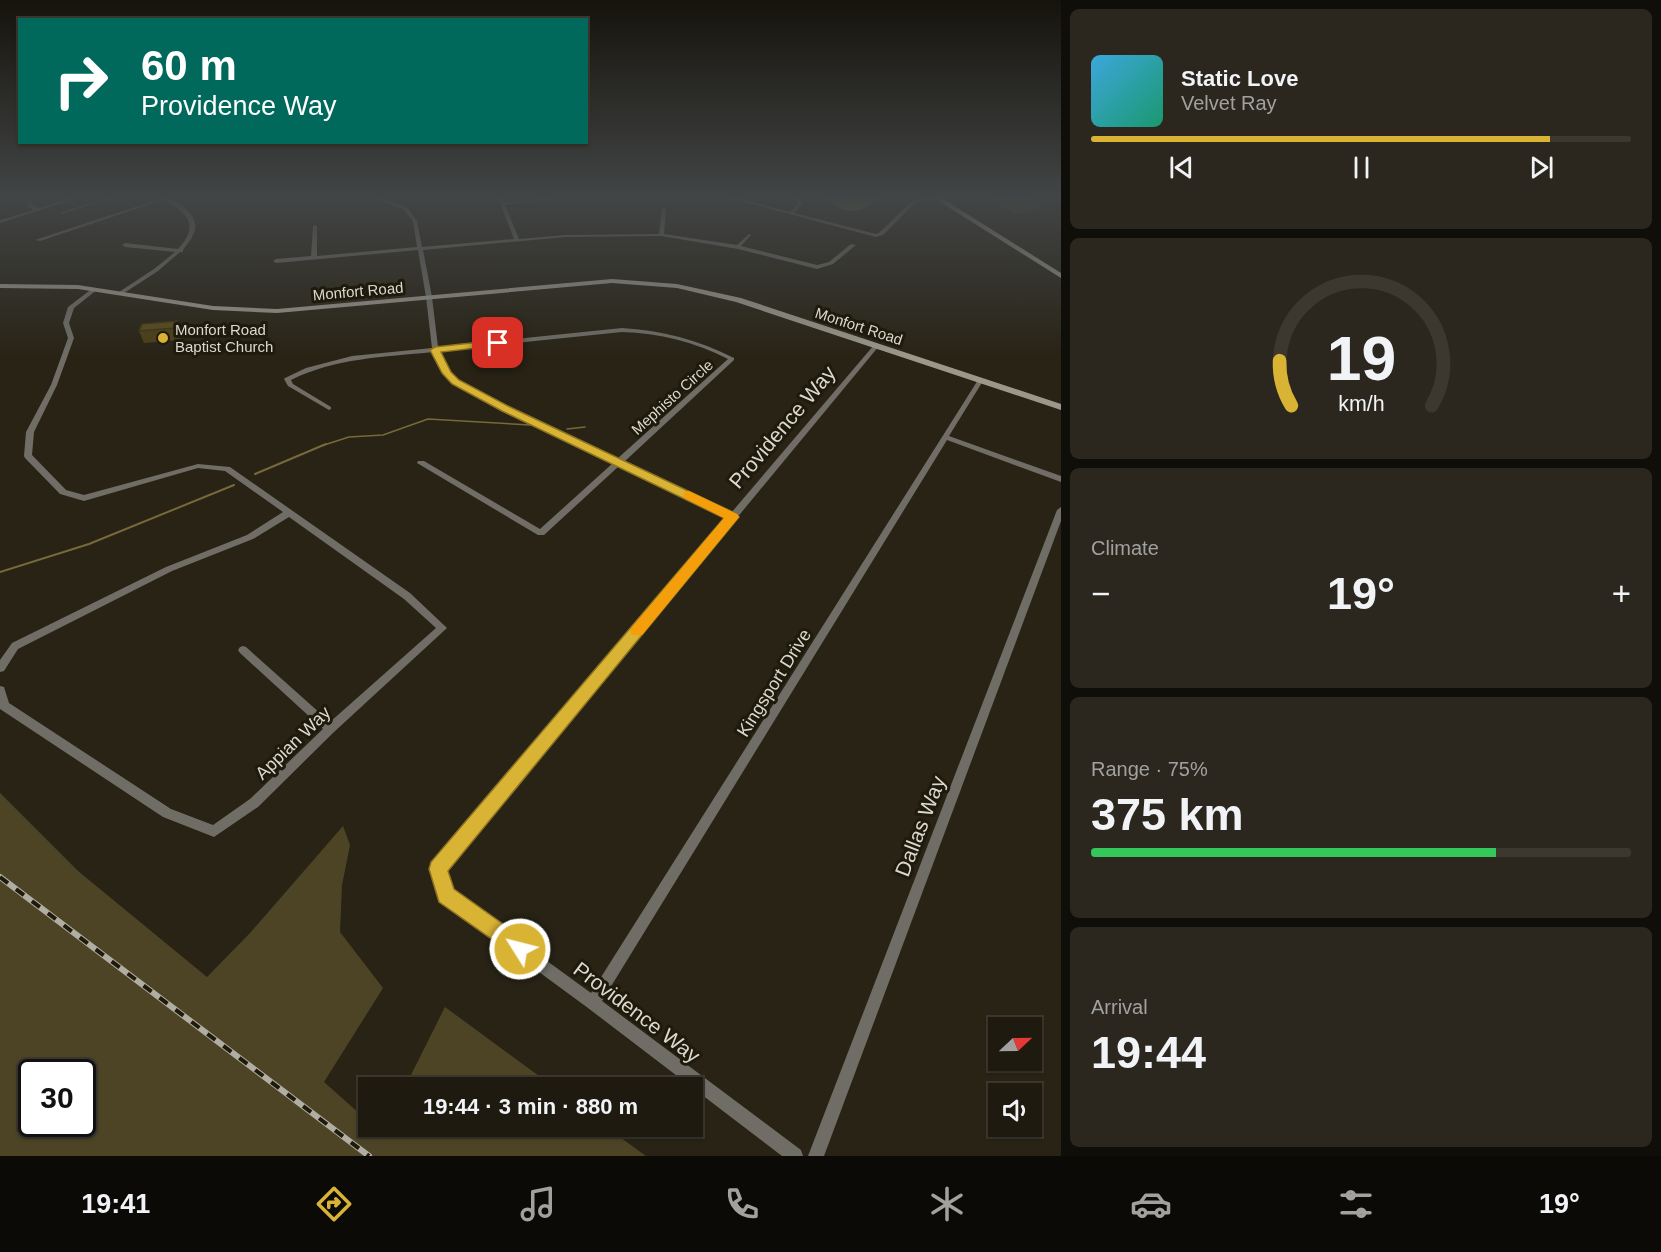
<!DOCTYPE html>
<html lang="en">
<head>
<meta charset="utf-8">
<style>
	:root { --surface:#1e1a10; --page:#2b271e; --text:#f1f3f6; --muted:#a1a19f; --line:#3c3830; --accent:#d9b334 }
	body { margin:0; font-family:Arial,sans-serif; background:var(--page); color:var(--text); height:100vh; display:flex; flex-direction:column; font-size:22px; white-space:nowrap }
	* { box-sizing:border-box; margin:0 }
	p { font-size:20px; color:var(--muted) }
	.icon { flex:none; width:33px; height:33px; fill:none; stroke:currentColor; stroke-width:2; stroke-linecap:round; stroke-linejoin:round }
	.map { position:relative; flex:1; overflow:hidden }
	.drawer { display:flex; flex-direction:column; gap:9px; padding:9px; background:#100e09; width:600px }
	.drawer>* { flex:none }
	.banner { position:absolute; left:18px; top:18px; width:570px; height:126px; border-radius:0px; box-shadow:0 2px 4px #0004,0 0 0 2px var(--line); background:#00695c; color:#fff; overflow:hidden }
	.needle { width:39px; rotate:68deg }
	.fabs { position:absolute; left:988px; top:1017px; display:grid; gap:12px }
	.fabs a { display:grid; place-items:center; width:54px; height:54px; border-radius:0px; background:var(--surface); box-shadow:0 2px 4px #0004,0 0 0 2px var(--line); font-size:30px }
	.speed { position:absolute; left:18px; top:1059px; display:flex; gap:12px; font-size:30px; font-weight:700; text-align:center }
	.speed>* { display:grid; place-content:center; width:78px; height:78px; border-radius:50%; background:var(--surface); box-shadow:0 2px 4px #0004,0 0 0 2px var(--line); line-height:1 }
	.speed .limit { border:3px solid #111; border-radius:9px; background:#fff; color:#111 }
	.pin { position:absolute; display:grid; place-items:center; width:51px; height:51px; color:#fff; margin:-26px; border-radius:12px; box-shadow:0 3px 9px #0006 }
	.me { position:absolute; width:66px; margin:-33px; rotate:306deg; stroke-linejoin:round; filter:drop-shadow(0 0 4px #0008) }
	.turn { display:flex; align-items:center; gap:21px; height:126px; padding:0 24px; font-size:27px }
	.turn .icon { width:78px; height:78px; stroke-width:2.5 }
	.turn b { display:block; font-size:42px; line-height:51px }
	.big { font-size:45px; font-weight:600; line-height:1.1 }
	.drawer .widget { flex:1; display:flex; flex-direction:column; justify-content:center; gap:9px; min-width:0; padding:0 21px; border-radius:9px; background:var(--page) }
	.drawer .dial { align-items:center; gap:0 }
	.dial svg { height:156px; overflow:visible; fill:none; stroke:var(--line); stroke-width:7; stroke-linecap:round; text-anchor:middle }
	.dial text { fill:var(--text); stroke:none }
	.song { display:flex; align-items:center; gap:18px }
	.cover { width:72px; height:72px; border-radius:9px; background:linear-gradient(135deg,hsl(200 70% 55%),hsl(160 70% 35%)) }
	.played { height:6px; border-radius:3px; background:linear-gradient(90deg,var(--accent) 85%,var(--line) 85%) }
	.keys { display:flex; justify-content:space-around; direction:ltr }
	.heat { display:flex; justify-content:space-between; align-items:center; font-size:33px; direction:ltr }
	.charge { height:9px; border-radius:4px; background:linear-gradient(90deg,#34c759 75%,var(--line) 0) }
	.trip { position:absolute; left:358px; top:1077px; width:345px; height:60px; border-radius:0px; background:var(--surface); box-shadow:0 2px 4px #0004,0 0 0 2px var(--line); font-weight:600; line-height:60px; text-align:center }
	.tab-bar { display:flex; height:96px; justify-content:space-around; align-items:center; background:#0c0a06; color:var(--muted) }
	.tab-bar .icon { width:42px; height:42px }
	.tab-bar .on { color:var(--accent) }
	.tab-bar b { font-size:27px; color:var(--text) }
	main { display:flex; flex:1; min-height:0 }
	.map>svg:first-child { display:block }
	.green { fill:#4d4426; fill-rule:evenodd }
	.water { fill:#78693a }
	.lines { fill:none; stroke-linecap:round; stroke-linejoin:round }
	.stream-far1 { stroke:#78693a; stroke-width:1.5 }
	.stream { stroke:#78693a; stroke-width:2 }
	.street { fill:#6f6d66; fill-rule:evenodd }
	.secondary { fill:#9b978b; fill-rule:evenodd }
	.rail-casing { stroke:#b0ada2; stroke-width:6 }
	.rail { stroke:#1e1a0c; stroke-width:4; stroke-dasharray:10; stroke-linecap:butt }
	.wall { fill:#4d4017 }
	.shaded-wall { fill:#3e3413 }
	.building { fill:#594b1b; stroke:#3e3413; stroke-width:1.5 }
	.route { fill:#d9b334; stroke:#8d7422; stroke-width:1.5 }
	.slow { fill:#f59e0b }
	.poi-dot { fill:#d9b334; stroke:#1e1a0c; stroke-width:2 }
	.labels { text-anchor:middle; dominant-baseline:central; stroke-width:6; stroke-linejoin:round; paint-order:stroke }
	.far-street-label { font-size:15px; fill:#dbd9cf; stroke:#1e1a0c }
	.far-poi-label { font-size:15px; fill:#dbd9cf; stroke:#1e1a0c; text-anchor:start }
	.street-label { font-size:18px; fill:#dbd9cf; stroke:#1e1a0c }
	.near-street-label { font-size:21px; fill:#dbd9cf; stroke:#1e1a0c }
</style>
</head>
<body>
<main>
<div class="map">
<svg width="1061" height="1156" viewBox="0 0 1061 1156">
	<rect width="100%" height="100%" fill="#282315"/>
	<g class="green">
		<path d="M0,793L78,871L207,977L250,933L343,826L350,845L342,885L340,932L383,988L324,1082L369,1122V1126L374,1127L382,1133L386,1126L606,1127L646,1156H0ZM82,1072V1124H32V1072Z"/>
		<polygon points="445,1007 554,1087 405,1087"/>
	</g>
	<path class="water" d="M824,195H877L878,197C864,216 838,215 824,195Z"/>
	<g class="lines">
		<g class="stream-far1">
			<polyline points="62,213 118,195"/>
			<polyline points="567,429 585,427"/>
			<polyline points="321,446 349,437 383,435 428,419 530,425"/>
		</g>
		<g class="stream">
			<polyline points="255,474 326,444"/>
			<polyline points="0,572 89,544 234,485"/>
		</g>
		<g class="street">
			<polygon points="35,195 40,195 31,202 33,205 38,208 79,195 87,195 0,223 0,220 34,210 29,207 27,202"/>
			<path d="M152,195C167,195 192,207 195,224C197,233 188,243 183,250V252H180L158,271L121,295L116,294L154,269L175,252L125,247L122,245L125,243L178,249C200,226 188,212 163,200L40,241L35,240L159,199Z"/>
			<path d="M365,195H372L407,207L417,221L422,247L514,239L497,195H501L504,203L567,195H584L505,205L519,239L566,235L659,234L662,209L664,208L666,209L664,234L737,245L749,234L751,235L741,246L817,265L829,262L851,244L856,245L833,264L817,269L738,249L661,236L566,237L423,250L432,297L438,347L622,328C661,330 699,340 734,358V360L624,462L731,513L874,345L879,346L445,871L451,891L591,993L978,380H982L983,381L949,436L1061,476V482L947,440L602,1001L801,1150L803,1156H782L588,1008L441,900L432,869L434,865L727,518L619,466L544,535H538L417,463L418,461H424L540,529L613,463L504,410L453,383L444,373L433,352C384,357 335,358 291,380L293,384L331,407V409L329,410L288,386L284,379L285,378L306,368L352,356L432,348L426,297L418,250L276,263L273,261L276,259L311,256L313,226L315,225L317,226V256L417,247L413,221L403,209ZM622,332C659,333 695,342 728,359L617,459L508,408L457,381L450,372L439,351Z"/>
			<polygon points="718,195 727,195 790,212 798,204 792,195 796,195 802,204 794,213 876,234 879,233 912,201 936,197 938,198 915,203 883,235 876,237"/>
			<polygon points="93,288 98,289 74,308 69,323 74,338 57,385 34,432 32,455 66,490 84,495 198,464 230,467 410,593 447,628 334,732 258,807 214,837 163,817 0,709 0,686 4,687 9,703 171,809 213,825 250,799 323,729 240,653 238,650 240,647 243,646 246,647 330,722 436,628 404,599 289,517 253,539 172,571 18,649 4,671 0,672 0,660 12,643 166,567 247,535 283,512 225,471 198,468 84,501 60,494 25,458 24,456 26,432 51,385 68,338 63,323 68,307"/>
			<polygon points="1061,507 1061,521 824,1156 808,1156 1057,510"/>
		</g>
		<g class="secondary">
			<polygon points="929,195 937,195 1061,273 1061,278"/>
			<polygon points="612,279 677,284 741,298 1061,404 1061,410 736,302 677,288 612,283 277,313 213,310 78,289 0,288 0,284 78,285 213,306 277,309"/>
		</g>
		<g class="rail-casing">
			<polyline id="rail" points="0,877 369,1156"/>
		</g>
		<use href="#rail" class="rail"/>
	</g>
	<g class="wall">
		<polygon points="980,195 1056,195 1051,203 1042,204 1039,211 1015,214"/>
		<polygon points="177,321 182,332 180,340 144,343 139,331"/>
	</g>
	<g class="shaded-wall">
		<polygon points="1034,195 1056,195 1051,203 1042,204 1039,211 1015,214 1022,200"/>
		<polygon points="177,321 182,332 180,340 175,328"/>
	</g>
	<g class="building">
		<polygon points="1012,195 1042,195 1046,197 1022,200"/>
		<polygon points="177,321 175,328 139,331 142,324"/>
	</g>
	<linearGradient id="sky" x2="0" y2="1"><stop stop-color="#16130c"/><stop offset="0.55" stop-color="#424546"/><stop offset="1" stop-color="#424546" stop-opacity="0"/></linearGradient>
	<rect width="1061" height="357" fill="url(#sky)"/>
	<polygon class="route" points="498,340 503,343 501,345 441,352 451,372 459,380 510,407 737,514 739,517 448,871 454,889 527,941 530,949 527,956 520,959 439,902 429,869 431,862 724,518 502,411 452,384 442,373 430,350 435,347"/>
	<polygon class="slow" points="689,491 737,514 739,517 642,635 632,635 630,631 632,627 724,518 684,498 684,492"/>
	<circle class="poi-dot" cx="163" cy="338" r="6"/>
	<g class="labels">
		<g class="far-street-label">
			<text transform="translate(358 291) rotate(-5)">Monfort Road</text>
			<text transform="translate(859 326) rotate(18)">Monfort Road</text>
			<text transform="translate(672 397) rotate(-42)">Mephisto Circle</text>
		</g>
		<g class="far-poi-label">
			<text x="175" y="329">Monfort Road<tspan x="175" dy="17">Baptist Church</tspan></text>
		</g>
		<g class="street-label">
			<text transform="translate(774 683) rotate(-58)">Kingsport Drive</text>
			<text transform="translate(293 743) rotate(-44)">Appian Way</text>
		</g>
		<g class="near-street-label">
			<text transform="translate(782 427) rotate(-50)">Providence Way</text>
			<text transform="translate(920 826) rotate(-69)">Dallas Way</text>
			<text transform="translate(637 1012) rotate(37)">Providence Way</text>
		</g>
	</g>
</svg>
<div class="fabs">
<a><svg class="needle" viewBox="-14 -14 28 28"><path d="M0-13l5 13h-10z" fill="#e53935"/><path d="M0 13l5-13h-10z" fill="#a1a19f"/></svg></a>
<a><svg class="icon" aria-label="sound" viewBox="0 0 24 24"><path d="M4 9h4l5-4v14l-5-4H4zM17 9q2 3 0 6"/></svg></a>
</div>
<div class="speed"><div class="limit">30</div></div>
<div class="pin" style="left:498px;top:343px;background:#d93025"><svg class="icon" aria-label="arrive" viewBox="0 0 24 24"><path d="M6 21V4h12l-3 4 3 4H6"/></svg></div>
<svg class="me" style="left:520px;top:949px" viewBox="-20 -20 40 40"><circle r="17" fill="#d9b334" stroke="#fff" stroke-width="3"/><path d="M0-11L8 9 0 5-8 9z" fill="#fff"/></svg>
<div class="trip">19:44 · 3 min · 880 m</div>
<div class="banner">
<div class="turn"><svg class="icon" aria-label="right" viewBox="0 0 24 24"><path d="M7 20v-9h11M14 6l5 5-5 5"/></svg><div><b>60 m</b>Providence Way</div></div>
</div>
</div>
<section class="drawer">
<div class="widget">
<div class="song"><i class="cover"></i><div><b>Static Love</b><p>Velvet Ray</p></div></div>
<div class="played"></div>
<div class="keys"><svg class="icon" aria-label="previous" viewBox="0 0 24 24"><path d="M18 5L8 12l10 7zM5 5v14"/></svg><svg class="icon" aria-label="pause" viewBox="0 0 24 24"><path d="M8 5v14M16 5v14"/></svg><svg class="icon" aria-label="next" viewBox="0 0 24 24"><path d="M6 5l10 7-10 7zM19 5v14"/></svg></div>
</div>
<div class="widget dial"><svg viewBox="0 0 100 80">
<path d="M14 69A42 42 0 1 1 86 69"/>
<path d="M14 69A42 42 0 0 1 8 46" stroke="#d9b334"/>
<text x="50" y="56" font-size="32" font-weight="700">19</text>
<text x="50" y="72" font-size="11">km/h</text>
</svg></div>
<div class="widget"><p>Climate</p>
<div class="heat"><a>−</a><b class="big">19°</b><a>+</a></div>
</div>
<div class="widget"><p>Range · 75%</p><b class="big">375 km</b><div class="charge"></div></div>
<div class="widget"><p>Arrival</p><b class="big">19:44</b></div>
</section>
</main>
<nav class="tab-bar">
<b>19:41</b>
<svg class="icon on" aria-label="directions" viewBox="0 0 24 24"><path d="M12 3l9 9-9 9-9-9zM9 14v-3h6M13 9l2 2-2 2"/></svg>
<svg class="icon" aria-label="music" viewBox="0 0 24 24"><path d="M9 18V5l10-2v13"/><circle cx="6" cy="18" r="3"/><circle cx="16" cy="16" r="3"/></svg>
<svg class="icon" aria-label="phone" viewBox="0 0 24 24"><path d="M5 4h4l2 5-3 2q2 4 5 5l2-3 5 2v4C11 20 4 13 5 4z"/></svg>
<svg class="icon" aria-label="climate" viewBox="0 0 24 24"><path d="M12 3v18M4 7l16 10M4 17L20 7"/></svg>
<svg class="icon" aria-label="car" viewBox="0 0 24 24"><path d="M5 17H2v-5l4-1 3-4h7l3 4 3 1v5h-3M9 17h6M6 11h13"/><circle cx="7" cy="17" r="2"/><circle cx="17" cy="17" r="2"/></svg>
<svg class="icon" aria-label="filters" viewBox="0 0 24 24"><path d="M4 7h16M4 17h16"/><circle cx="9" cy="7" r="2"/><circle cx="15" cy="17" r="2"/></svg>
<b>19°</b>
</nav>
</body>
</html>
